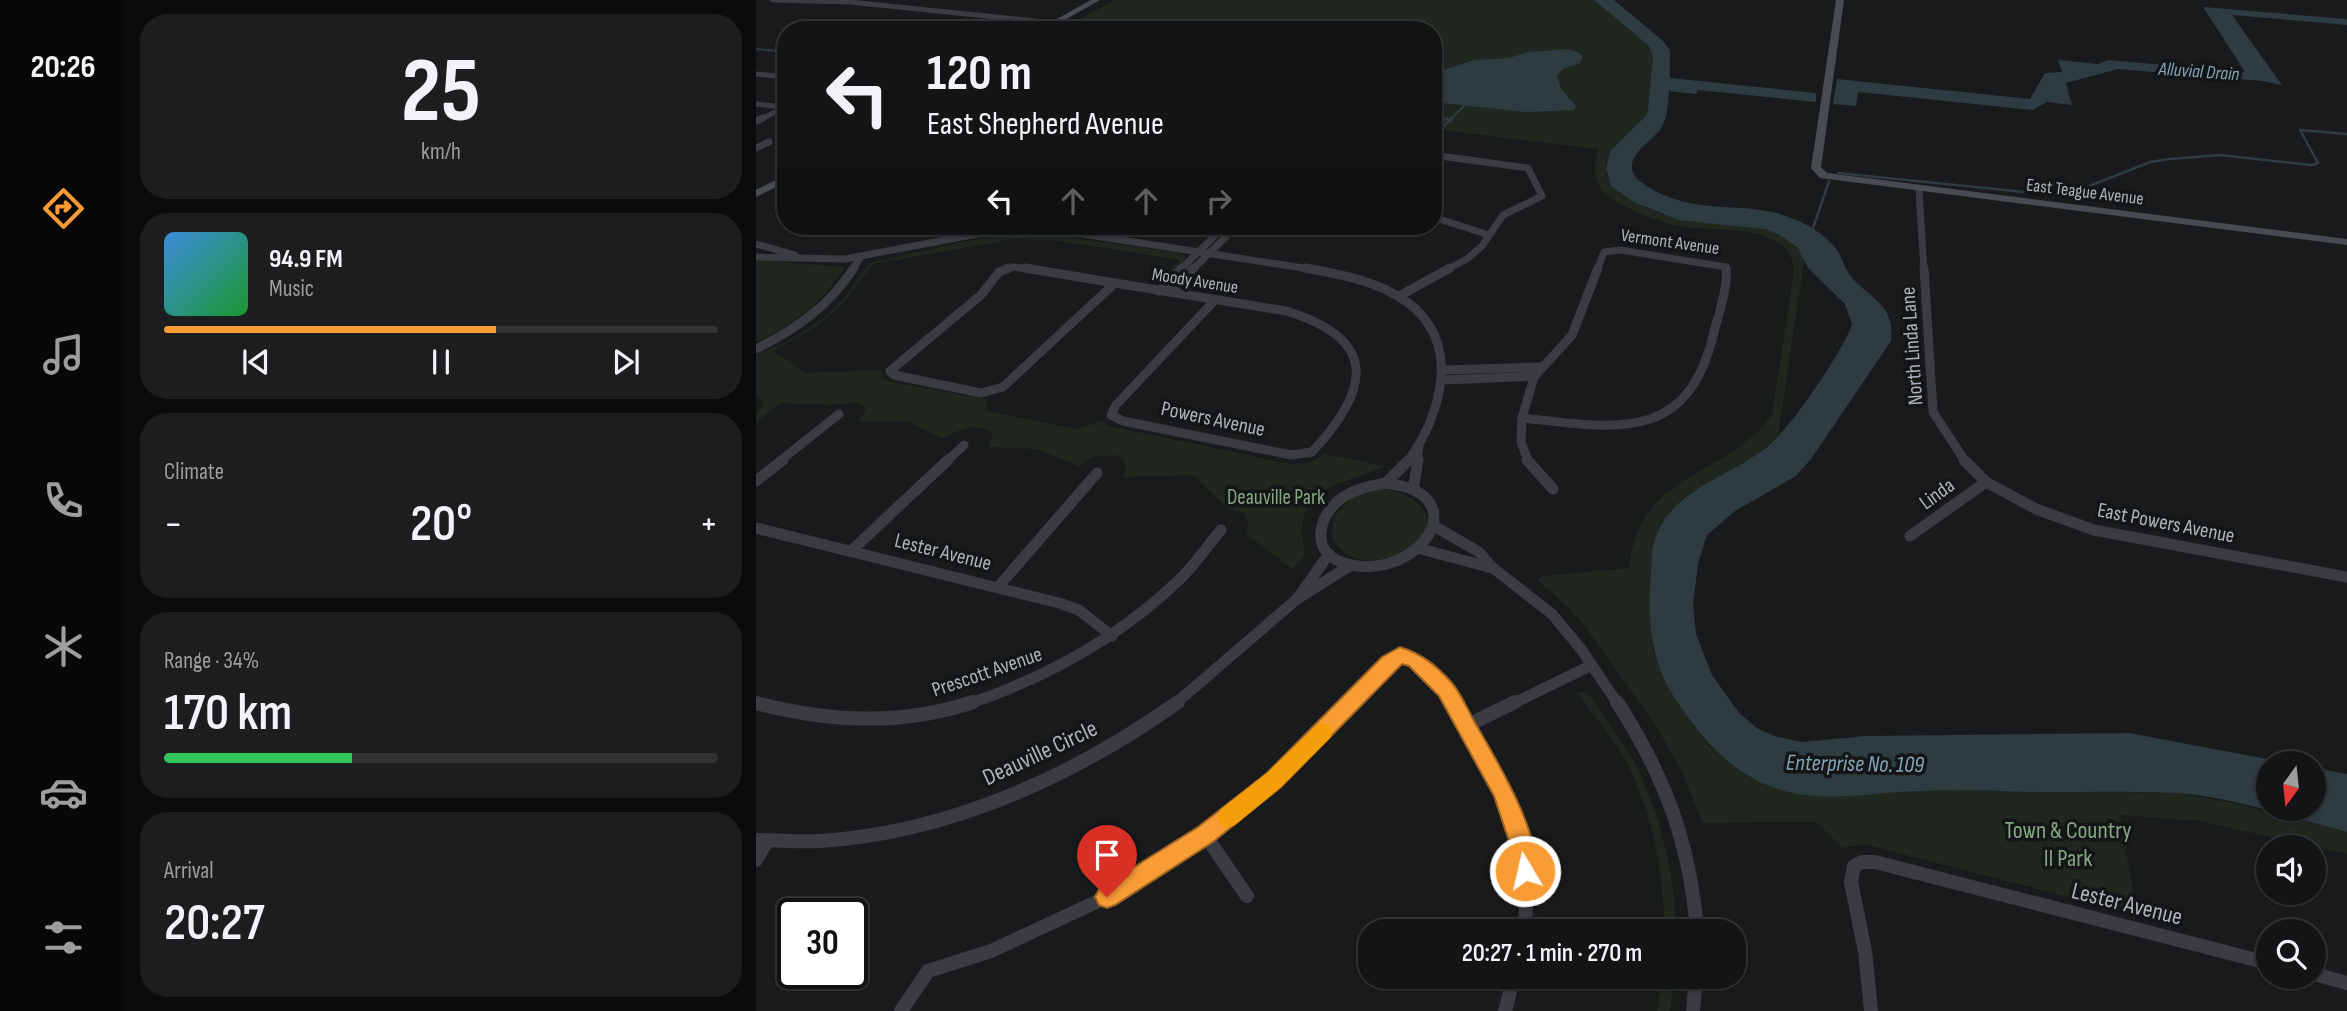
<!DOCTYPE html>
<html lang="en">
<head>
<meta charset="utf-8">
<style>
	:root { --surface:#131415; --page:#1c1d1e; --text:#f1f3f6; --muted:#9d9ea0; --line:#323334; --accent:#f89c35 }
	body { margin:0; font-family:"Sofia Sans Condensed",sans-serif; background:var(--page); color:var(--text); height:100vh; display:flex; flex-direction:column; font-size:26px; white-space:nowrap }
	* { box-sizing:border-box; margin:0 }
	p { font-size:23px; color:var(--muted) }
	.icon { flex:none; width:38px; height:38px; fill:none; stroke:currentColor; stroke-width:2; stroke-linecap:round; stroke-linejoin:round }
	.map { position:relative; flex:1; overflow:hidden }
	.panel { display:flex; flex-direction:column; gap:14px; padding:14px; background:#0a0b0c; width:630px }
	.panel>* { flex:none }
	.top-card { position:absolute; left:21px; top:21px; width:665px; height:214px; border-radius:28px; box-shadow:0 2px 5px #0004,0 0 0 2px var(--line); background:#131415; color:var(--text); overflow:hidden }
	.needle { width:46px; rotate:195deg }
	.fabs { position:absolute; left:1500px; top:751px; display:grid; gap:14px }
	.fabs a { display:grid; place-items:center; width:70px; height:70px; border-radius:50%; background:var(--surface); box-shadow:0 2px 5px #0004,0 0 0 2px var(--line); font-size:35px }
	.speed { position:absolute; left:21px; top:898px; display:flex; gap:14px; font-size:35px; font-weight:700; text-align:center }
	.speed>* { display:grid; place-content:center; width:91px; height:91px; border-radius:50%; background:var(--surface); box-shadow:0 2px 5px #0004,0 0 0 2px var(--line); line-height:1 }
	.speed .limit { border:4px solid #111; border-radius:10px; background:#fff; color:#111 }
	.pin { position:absolute; display:grid; place-items:center; width:60px; height:60px; color:#fff; margin:-72px -30px; border-radius:50% 50% 50% 0; rotate:-45deg; box-shadow:0 0 7px #0007 }
	.pin .icon { rotate:45deg }
	.me { position:absolute; width:77px; margin:-38px; rotate:351deg; stroke-linejoin:round; filter:drop-shadow(0 0 5px #0008) }
	.turn { display:flex; align-items:center; gap:24px; height:147px; padding:0 35px; font-size:32px }
	.turn .icon { width:91px; height:91px; stroke-width:2.5 }
	.turn b { display:block; font-size:49px; line-height:60px }
	.lanes { display:flex; align-items:center; height:66px; padding:0 35px; background:#0003; justify-content:center; gap:35px; direction:ltr }
	.lanes .off { opacity:.35 }
	.big { font-size:52px; font-weight:600; line-height:1.1 }
	.panel .widget { flex:1; display:flex; flex-direction:column; justify-content:center; gap:10px; min-width:0; padding:0 24px; border-radius:28px; background:var(--page) }
	.panel .dial { align-items:center; gap:0 }
	.dial b { font-size:91px; line-height:1 }
	.song { display:flex; align-items:center; gap:21px }
	.cover { width:84px; height:84px; border-radius:10px; background:linear-gradient(135deg,hsl(210 70% 55%),hsl(130 70% 35%)) }
	.played { height:7px; border-radius:4px; background:linear-gradient(90deg,var(--accent) 60%,var(--line) 60%) }
	.keys { display:flex; justify-content:space-around; direction:ltr }
	.heat { display:flex; justify-content:space-between; align-items:center; font-size:38px; direction:ltr }
	.charge { height:10px; border-radius:5px; background:linear-gradient(90deg,#34c759 34%,var(--line) 0) }
	.trip { position:absolute; left:602px; top:919px; width:388px; height:70px; border-radius:28px; background:var(--surface); box-shadow:0 2px 5px #0004,0 0 0 2px var(--line); font-weight:600; line-height:70px; text-align:center }
	main { display:flex; flex:1; min-height:0 }
	.menu { display:flex; flex-direction:column; width:126px; justify-content:space-around; align-items:center; background:#080808; color:var(--muted) }
	.menu .icon { width:49px; height:49px }
	.menu .current { color:var(--accent) }
	.menu b { font-size:32px; color:var(--text) }
	.map>svg:first-child { display:block }
	.green { fill:#1f271f }
	.water { fill:#2e3b41 }
	.lines { fill:none; stroke-linecap:round; stroke-linejoin:round }
	.stream-far1 { stroke:#2e3b41; stroke-width:2 }
	.stream { stroke:#2e3b41; stroke-width:2.5 }
	.street-far4 { stroke:#3a3c41; stroke-width:5 }
	.street-far3 { stroke:#3a3c41; stroke-width:7 }
	.street-far2 { stroke:#3a3c41; stroke-width:9 }
	.street-far1 { stroke:#3a3c41; stroke-width:11 }
	.street { stroke:#3a3c41; stroke-width:14 }
	.secondary { fill:#484b51; fill-rule:evenodd }
	.route { fill:#f89c35; stroke:#a16522; stroke-width:2 }
	.slow { fill:#f59e0b }
	.labels { text-anchor:middle; dominant-baseline:central; stroke-width:7; stroke-linejoin:round; paint-order:stroke }
	.far-street-label { font-size:18px; fill:#abb3bc; stroke:#141517 }
	.far-water-label { font-size:19px; font-style:italic; fill:#82a6b7; stroke:#141517 }
	.street-label { font-size:21px; fill:#abb3bc; stroke:#141517 }
	.park-label { font-size:21px; fill:#85a782; stroke:#141517 }
	.water-label { font-size:23px; font-style:italic; fill:#82a6b7; stroke:#141517 }
	.near-street-label { font-size:24px; fill:#abb3bc; stroke:#141517 }
	.near-park-label { font-size:24px; fill:#85a782; stroke:#141517 }
</style>
</head>
<body>
<main>
<nav class="menu">
<b>20:26</b>
<svg class="icon current" aria-label="directions" viewBox="0 0 24 24"><path d="M12 3l9 9-9 9-9-9zM9 14v-3h6M13 9l2 2-2 2"/></svg>
<svg class="icon" aria-label="music" viewBox="0 0 24 24"><path d="M9 18V5l10-2v13"/><circle cx="6" cy="18" r="3"/><circle cx="16" cy="16" r="3"/></svg>
<svg class="icon" aria-label="phone" viewBox="0 0 24 24"><path d="M5 4h4l2 5-3 2q2 4 5 5l2-3 5 2v4C11 20 4 13 5 4z"/></svg>
<svg class="icon" aria-label="climate" viewBox="0 0 24 24"><path d="M12 3v18M4 7l16 10M4 17L20 7"/></svg>
<svg class="icon" aria-label="car" viewBox="0 0 24 24"><path d="M5 17H2v-5l4-1 3-4h7l3 4 3 1v5h-3M9 17h6M6 11h13"/><circle cx="7" cy="17" r="2"/><circle cx="17" cy="17" r="2"/></svg>
<svg class="icon" aria-label="filters" viewBox="0 0 24 24"><path d="M4 7h16M4 17h16"/><circle cx="9" cy="7" r="2"/><circle cx="15" cy="17" r="2"/></svg>
</nav>
<section class="panel">
<div class="widget dial"><b>25</b><p>km/h</p></div>
<div class="widget">
<div class="song"><i class="cover"></i><div><b>94.9 FM</b><p>Music</p></div></div>
<div class="played"></div>
<div class="keys"><svg class="icon" aria-label="previous" viewBox="0 0 24 24"><path d="M18 5L8 12l10 7zM5 5v14"/></svg><svg class="icon" aria-label="pause" viewBox="0 0 24 24"><path d="M8 5v14M16 5v14"/></svg><svg class="icon" aria-label="next" viewBox="0 0 24 24"><path d="M6 5l10 7-10 7zM19 5v14"/></svg></div>
</div>
<div class="widget"><p>Climate</p>
<div class="heat"><a>−</a><b class="big">20°</b><a>+</a></div>
</div>
<div class="widget"><p>Range · 34%</p><b class="big">170 km</b><div class="charge"></div></div>
<div class="widget"><p>Arrival</p><b class="big">20:27</b></div>
</section>
<div class="map">
<svg width="1591" height="1011" viewBox="0 0 1591 1011">
	<rect width="100%" height="100%" fill="#191a1c"/>
	<g class="green">
		<path d="M358,0H838L893,46C899,56 897,68 896,78C895,90 895,107 889,117C875,141 844,142 851,178C873,197 892,212 921,219C959,229 1032,213 1048,261L1022,436L997,458L928,497L903,529L897,545V648L909,681L936,725L953,746L975,764L995,778L1083,796L1165,790L1421,793L1478,803L1591,832V854L1444,821L1364,815L1381,915L1109,844L1087,848L1060,822L946,823L925,769L897,721L830,628L813,608L781,580L786,576L873,568C883,469 970,480 1016,415L1038,272C1036,222 962,232 929,227C908,224 853,205 843,186C837,173 839,162 842,149L677,129V30H305Z"/>
		<path d="M264,234H289L416,252L429,255L430,258L407,281L400,285L424,260L304,241L258,239L117,264L84,307L59,327L18,351L50,373L126,370L125,376L131,381L229,399L231,411L321,429L346,421L353,426L534,464L553,463L568,454L629,466C599,481 549,483 546,528C545,538 549,546 549,555L536,569L490,534L493,524L488,513L471,508L437,475L367,477L371,468L366,459L360,455L336,457L323,466L281,449L232,447L237,434C222,421 202,429 188,439L152,422L103,421L110,409L100,402L76,405L25,403L0,422V414L8,405L6,400L0,397V354C32,344 71,321 91,294C99,284 105,273 113,263L215,240Z"/>
		<path d="M0,260L89,267C64,305 40,322 0,342Z"/>
		<path d="M627,489C656,491 691,518 658,545C635,564 593,569 576,539L577,518L596,498Z"/>
		<path d="M827,692L835,697C848,716 862,735 874,755C902,802 920,877 920,931H908C909,876 896,812 871,763C858,738 837,715 821,693Z"/>
		<polygon points="906,977 918,977 914,1011 901,1011"/>
	</g>
	<g class="water">
		<path d="M838,0H858L906,40L914,50V78L1060,93V102L942,90L940,94L913,91C912,103 912,115 906,127C898,140 874,152 876,169C877,178 887,184 894,188C946,218 988,198 1038,219C1052,224 1072,237 1081,250C1088,261 1089,271 1099,281C1121,302 1139,309 1135,341L1055,459L1040,476L979,511L951,535L942,564L937,605L940,634L956,675L984,714L1001,728L1018,736L1046,742L1110,736L1373,733L1532,763H1512V808H1558V768L1591,774V832C1537,818 1474,796 1418,793C1373,791 1327,792 1282,792C1242,791 1203,789 1163,791C1118,792 1066,804 1022,789C972,773 942,735 915,692C893,655 892,613 895,572C896,562 895,552 898,542C915,487 973,479 1012,446C1037,425 1084,355 1096,325L1089,304L1052,268L1042,248L1024,235L1009,229L922,220L878,202L855,186L850,169L854,151L889,117L892,110L897,57L893,46Z"/>
		<polygon points="1447,7 1591,19 1591,25 1476,15 1526,85 1506,81 1362,69 1310,83 1316,105 1291,102 1277,110 1102,92 1100,106 1077,104 1081,79 1274,99 1289,73 1306,72 1302,60 1342,64 1352,60 1489,72"/>
		<polygon points="813,49 827,55 824,63 807,69 801,76 805,89 820,106 818,110 770,112 677,102 677,78 688,70 718,60 753,58 772,52"/>
	</g>
	<g class="lines">
		<g class="stream-far1">
			<polyline points="0,49 30,52"/>
			<polyline points="677,117 693,120"/>
			<polyline points="694,120 709,105"/>
		</g>
		<g class="stream">
			<polyline points="682,118 696,120"/>
			<polyline points="688,126 696,118"/>
			<polyline points="1082,173 1308,196 1394,162 1414,159 1464,155 1556,165 1562,163 1544,130 1591,134"/>
			<polyline points="1056,231 1073,181"/>
		</g>
		<g class="street-far4">
			<polyline points="16,0 94,2 308,24"/>
			<polyline points="0,74 30,77"/>
			<polyline points="0,104 27,107"/>
			<polyline points="3,120 30,107"/>
		</g>
		<g class="street-far3">
			<polyline points="0,121 7,118"/>
			<polyline points="0,148 13,142"/>
			<polyline points="677,155 772,168 786,196 747,215 726,246 711,259 690,270"/>
			<polyline points="1163,190 1168,270"/>
			<polyline points="677,217 733,235"/>
			<polyline points="0,244 39,255"/>
			<polyline points="0,257 89,259 232,232 294,229 560,270"/>
			<polyline points="96,270 105,257"/>
			<polyline points="248,270 257,267 280,270"/>
			<polyline points="424,270 469,226"/>
			<polyline points="436,270 481,226"/>
			<polyline points="841,270 848,252 864,250 970,267 971,270"/>
		</g>
		<g class="street-far2">
			<polyline points="253,268 243,272 225,295 134,371 138,375 225,393 247,387 359,283"/>
			<polyline points="269,268 359,283"/>
			<path d="M549,268C583,274 622,281 651,302C706,342 686,414 652,461"/>
			<polyline points="1168,268 1177,412 1209,461"/>
			<path d="M359,283L530,311C623,339 615,389 556,452L535,455L367,421L355,415L360,405L459,300"/>
			<polyline points="403,291 426,268"/>
			<polyline points="414,292 438,268"/>
			<polyline points="643,296 694,268"/>
			<path d="M0,349C40,329 72,307 98,268"/>
			<polyline points="688,370 785,367"/>
			<polyline points="688,380 779,376"/>
			<path d="M766,418C859,428 932,445 958,332C963,313 972,287 970,268"/>
			<polyline points="766,418 765,442 772,461"/>
			<polyline points="766,418 778,377 816,335 842,268"/>
			<polyline points="24,461 83,414"/>
			<polyline points="191,461 208,445"/>
			<polyline points="661,461 663,446"/>
		</g>
		<g class="street-far1">
			<polyline points="771,460 797,489"/>
			<polyline points="1208,460 1230,482 1280,509 1338,530 1591,577"/>
			<polyline points="0,481 27,460"/>
			<polyline points="630,483 653,460"/>
			<path d="M630,483C638,485 648,486 656,489C713,515 648,585 585,562C551,549 565,510 589,496C602,488 616,486 630,483Z"/>
			<polyline points="657,489 662,460"/>
			<polyline points="678,526 723,552 737,568 796,614 825,649 862,704"/>
			<polyline points="0,528 303,603 323,610 356,636"/>
			<polyline points="1154,536 1230,482"/>
			<polyline points="665,549 736,568"/>
			<polyline points="95,551 192,460"/>
			<polyline points="242,587 341,473"/>
			<polyline points="541,599 573,554"/>
			<polyline points="0,703 3,704"/>
			<path d="M212,704C292,677 363,638 424,579C439,565 451,546 465,530"/>
			<polyline points="419,704 541,599 595,565"/>
			<path d="M592,704L632,663L644,655C669,660 685,684 698,704"/>
			<polyline points="756,704 836,665"/>
		</g>
		<g class="street">
			<path d="M697,702C742,771 780,847 768,931"/>
			<path d="M861,702C909,776 934,843 941,931"/>
			<path d="M0,703C72,722 146,726 217,702"/>
			<polyline points="710,726 759,702"/>
			<polyline points="449,835 491,896"/>
			<path d="M0,840C21,840 43,842 64,841C193,833 318,776 422,702"/>
			<polyline points="0,860 11,841"/>
			<polyline points="1558,974 1591,983"/>
			<polyline points="145,1011 172,971 235,951 351,897 449,835 518,780 594,702"/>
			<polyline points="749,1011 758,976"/>
			<polyline points="937,1011 940,976"/>
			<polyline points="1115,1011 1109,951 1095,882 1098,866 1106,862 1119,862 1512,963"/>
		</g>
		<g class="secondary">
			<polygon points="335,0 344,0 291,30 281,30"/>
			<polygon points="1080,0 1088,0 1065,167 1071,173 1591,239 1591,245 1064,178 1055,168"/>
			<polygon points="30,175 30,182 0,197 0,190"/>
		</g>
	</g>
	<path class="route" d="M644,647C666,654 680,665 696,683C705,694 711,708 718,721C736,753 792,842 777,879L769,882L761,879L757,853L738,796L683,696L653,666L646,664L525,787L457,842L359,905L351,908L343,905L339,897L343,889L442,827L511,773L626,657Z"/>
	<polygon class="slow" points="567,723 574,726 577,732 574,738 525,787 479,825 471,828 464,825 461,817 464,810 511,773 560,726"/>
	<g class="labels">
		<g class="far-street-label">
			<text transform="translate(1329 192) rotate(7)">East Teague Avenue</text>
			<text transform="translate(914 242) rotate(8)">Vermont Avenue</text>
			<text transform="translate(439 281) rotate(9)">Moody Avenue</text>
		</g>
		<g class="far-water-label">
			<text transform="translate(1443 72) rotate(4)">Alluvial Drain</text>
		</g>
		<g class="street-label">
			<text transform="translate(1156 346) rotate(-94)">North Linda Lane</text>
			<text transform="translate(457 419) rotate(12)">Powers Avenue</text>
			<text transform="translate(1181 494) rotate(-36)">Linda</text>
			<text transform="translate(1410 523) rotate(11)">East Powers Avenue</text>
			<text transform="translate(187 552) rotate(14)">Lester Avenue</text>
			<text transform="translate(231 672) rotate(-19)">Prescott Avenue</text>
		</g>
		<g class="park-label">
			<text x="520" y="497">Deauville Park</text>
		</g>
		<g class="water-label">
			<text transform="translate(1099 764) rotate(1)">Enterprise No. 109</text>
		</g>
		<g class="near-street-label">
			<text transform="translate(284 753) rotate(-25)">Deauville Circle</text>
			<text transform="translate(1371 904) rotate(14)">Lester Avenue</text>
		</g>
		<g class="near-park-label">
			<text x="1312" y="830">Town &amp; Country<tspan x="1312" dy="28">II Park</tspan></text>
		</g>
	</g>
</svg>
<div class="fabs">
<a><svg class="needle" viewBox="-14 -14 28 28"><path d="M0-13l5 13h-10z" fill="#e53935"/><path d="M0 13l5-13h-10z" fill="#9d9ea0"/></svg></a>
<a><svg class="icon" aria-label="sound" viewBox="0 0 24 24"><path d="M4 9h4l5-4v14l-5-4H4zM17 9q2 3 0 6"/></svg></a>
<a><svg class="icon" aria-label="search" viewBox="0 0 24 24"><circle cx="10" cy="10" r="6"/><path d="M15 15l6 6"/></svg></a>
</div>
<div class="speed"><div class="limit">30</div></div>
<div class="pin" style="left:351px;top:897px;background:#d93025"><svg class="icon" aria-label="arrive" viewBox="0 0 24 24"><path d="M6 21V4h12l-3 4 3 4H6"/></svg></div>
<svg class="me" style="left:769px;top:871px" viewBox="-20 -20 40 40"><circle r="17" fill="#f89c35" stroke="#fff" stroke-width="3"/><path d="M0-11L8 9 0 5-8 9z" fill="#fff"/></svg>
<div class="trip">20:27 · 1 min · 270 m</div>
<div class="top-card">
<div class="turn"><svg class="icon" aria-label="left" viewBox="0 0 24 24"><path d="M17 20v-9H6M10 6l-5 5 5 5"/></svg><div><b>120 m</b>East Shepherd Avenue</div></div>
<div class="lanes"><svg class="icon" aria-label="left" viewBox="0 0 24 24"><path d="M17 20v-9H6M10 6l-5 5 5 5"/></svg><svg class="icon off" aria-label="ahead" viewBox="0 0 24 24"><path d="M12 20V5M6 11l6-6 6 6"/></svg><svg class="icon off" aria-label="ahead" viewBox="0 0 24 24"><path d="M12 20V5M6 11l6-6 6 6"/></svg><svg class="icon off" aria-label="right" viewBox="0 0 24 24"><path d="M7 20v-9h11M14 6l5 5-5 5"/></svg></div>
</div>
</div>
</main>
</body>
</html>
